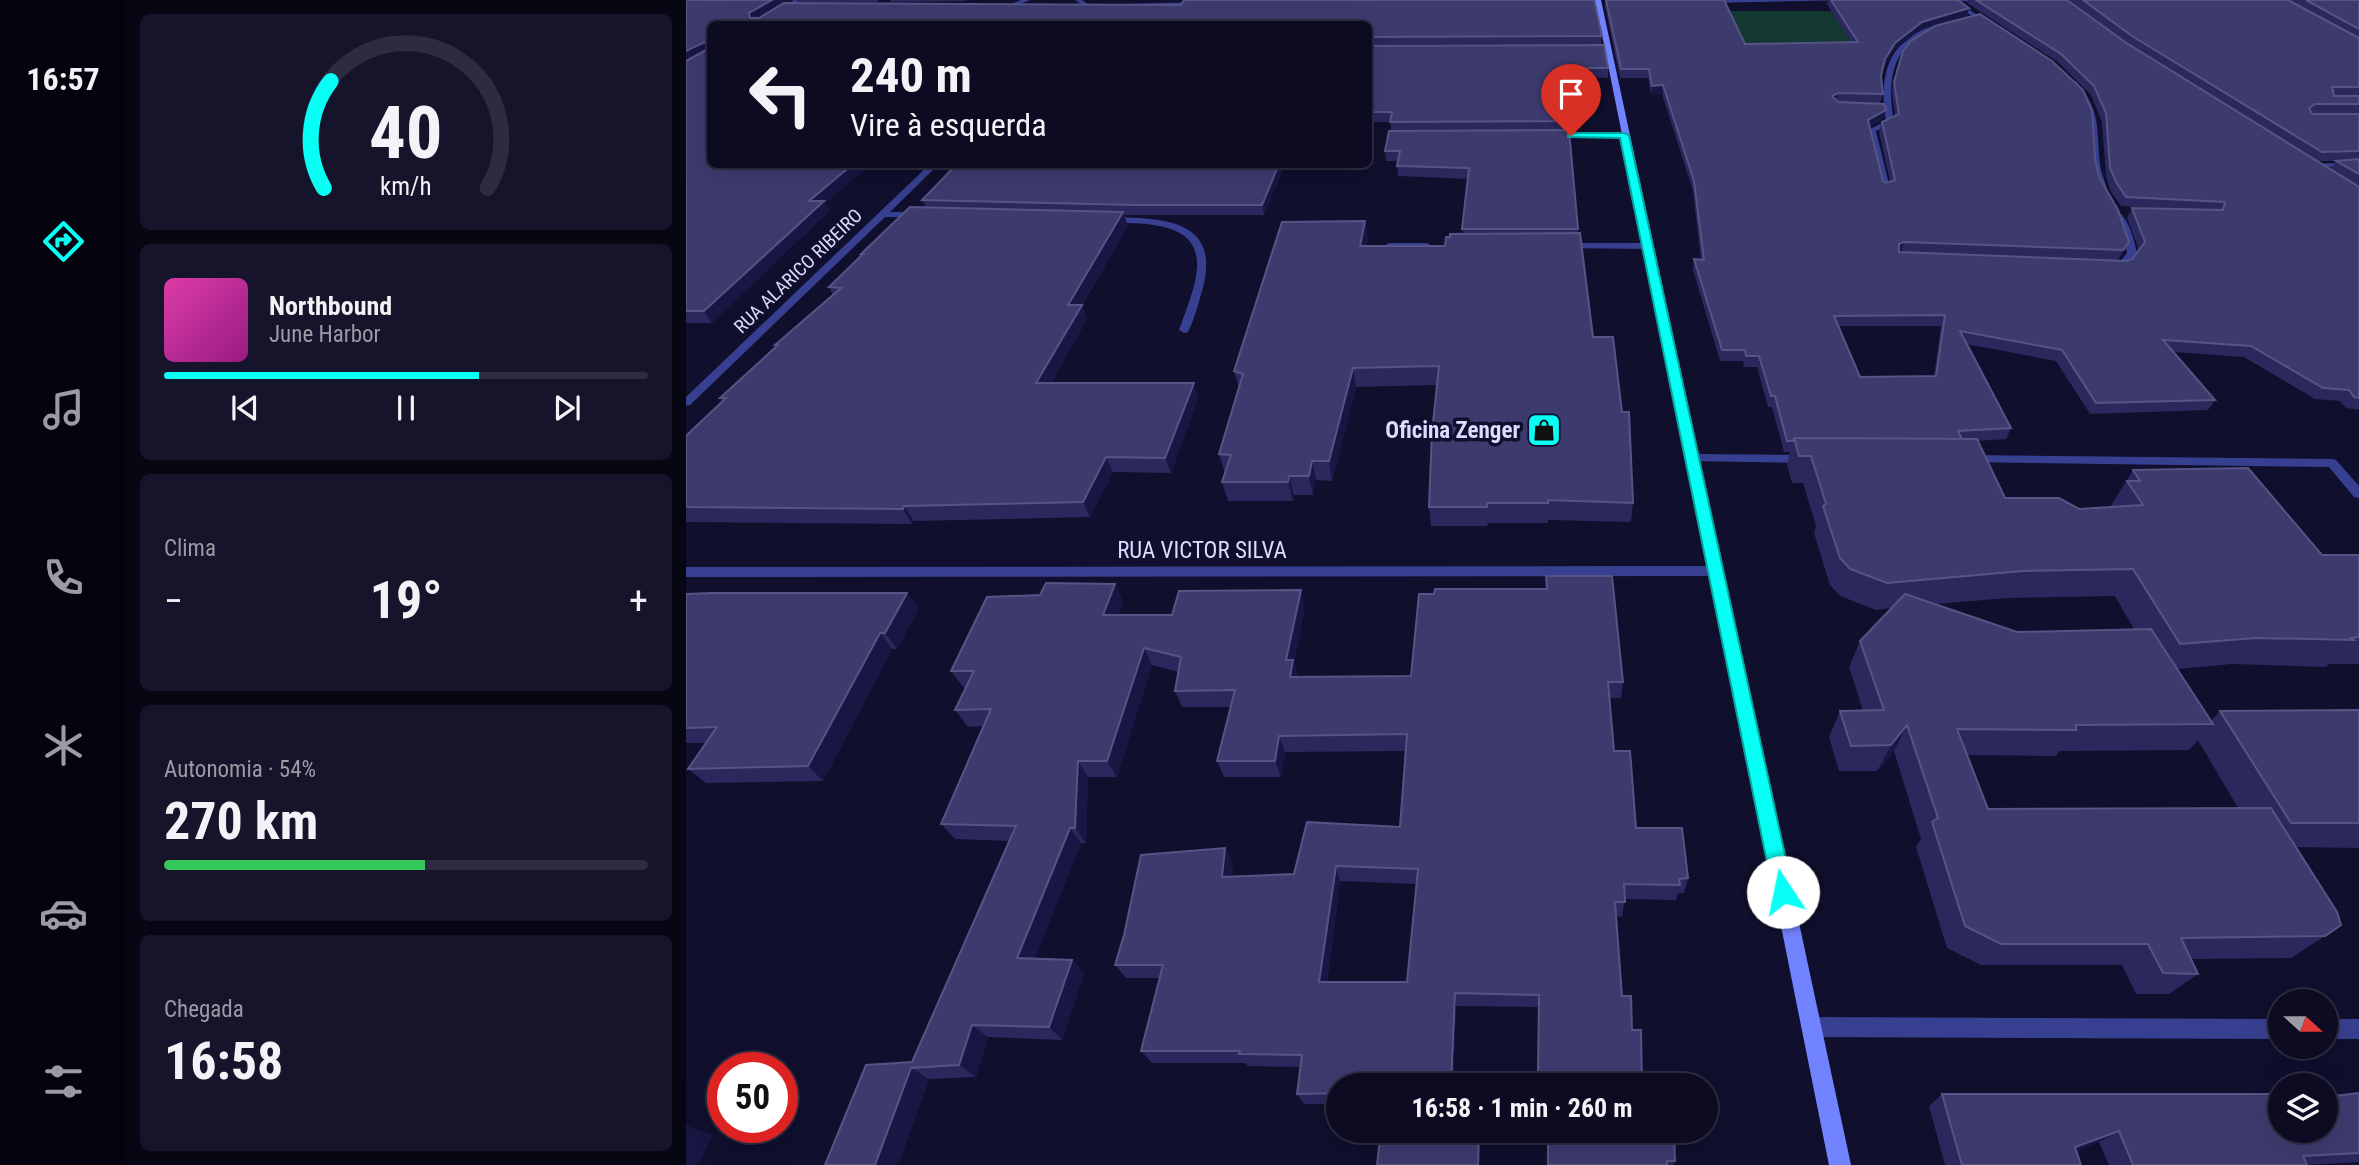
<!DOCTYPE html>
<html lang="pt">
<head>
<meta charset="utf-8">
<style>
	:root { --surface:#0c0b22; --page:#15142a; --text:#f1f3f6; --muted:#9a9ba5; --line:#2c2b40; --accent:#07fff5 }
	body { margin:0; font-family:"Roboto Condensed",sans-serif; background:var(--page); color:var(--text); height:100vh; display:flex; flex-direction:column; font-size:26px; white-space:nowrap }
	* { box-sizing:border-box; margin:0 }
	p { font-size:23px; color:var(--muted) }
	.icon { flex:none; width:38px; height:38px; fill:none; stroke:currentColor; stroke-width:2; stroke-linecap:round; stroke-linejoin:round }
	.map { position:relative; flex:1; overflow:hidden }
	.drawer { display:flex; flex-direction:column; gap:14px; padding:14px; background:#070613; width:560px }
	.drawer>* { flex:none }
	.banner { position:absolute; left:21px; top:21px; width:665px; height:147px; border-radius:10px; box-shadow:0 7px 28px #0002,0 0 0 2px var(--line); background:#0c0b22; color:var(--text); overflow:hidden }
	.needle { width:46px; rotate:111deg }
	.fabs { position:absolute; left:1582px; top:989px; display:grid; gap:14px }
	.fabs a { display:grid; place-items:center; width:70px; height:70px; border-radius:50%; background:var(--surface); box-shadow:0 7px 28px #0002,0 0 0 2px var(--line); font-size:35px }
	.speed { position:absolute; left:21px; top:1052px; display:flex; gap:14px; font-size:35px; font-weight:700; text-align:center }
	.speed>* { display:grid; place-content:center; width:91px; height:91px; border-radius:50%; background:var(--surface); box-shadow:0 7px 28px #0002,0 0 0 2px var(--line); line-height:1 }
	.speed .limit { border:10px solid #d22; background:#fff; color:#111 }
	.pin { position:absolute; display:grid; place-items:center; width:60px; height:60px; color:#fff; margin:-72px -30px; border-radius:50% 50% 50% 0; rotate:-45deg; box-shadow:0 0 7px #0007 }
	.pin .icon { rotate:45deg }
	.me { position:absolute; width:77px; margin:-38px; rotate:349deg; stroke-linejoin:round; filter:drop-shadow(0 0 5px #0008) }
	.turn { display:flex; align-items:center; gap:24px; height:147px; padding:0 28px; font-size:32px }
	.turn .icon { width:91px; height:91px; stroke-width:2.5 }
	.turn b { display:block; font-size:49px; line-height:60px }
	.big { font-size:52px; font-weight:700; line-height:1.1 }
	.drawer .card { flex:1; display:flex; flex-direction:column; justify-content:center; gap:10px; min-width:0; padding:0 24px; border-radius:10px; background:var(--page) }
	.drawer .dial { align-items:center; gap:0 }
	.dial svg { height:182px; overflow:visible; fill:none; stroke:var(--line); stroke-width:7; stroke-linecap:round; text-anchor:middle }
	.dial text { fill:var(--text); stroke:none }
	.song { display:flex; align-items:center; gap:21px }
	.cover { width:84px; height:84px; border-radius:10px; background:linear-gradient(135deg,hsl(320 70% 55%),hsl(310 70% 35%)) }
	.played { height:7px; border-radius:4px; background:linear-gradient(90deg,var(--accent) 65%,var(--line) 65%) }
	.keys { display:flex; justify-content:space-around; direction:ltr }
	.heat { display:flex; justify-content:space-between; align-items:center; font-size:38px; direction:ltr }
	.charge { height:10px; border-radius:5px; background:linear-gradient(90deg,#34c759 54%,var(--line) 0) }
	.trip { position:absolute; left:640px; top:1073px; width:392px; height:70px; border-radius:35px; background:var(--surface); box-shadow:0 7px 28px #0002,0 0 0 2px var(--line); font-weight:700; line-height:70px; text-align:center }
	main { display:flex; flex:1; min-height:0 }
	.tabs { display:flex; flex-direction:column; width:126px; justify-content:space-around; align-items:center; background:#05040e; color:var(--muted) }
	.tabs .icon { width:49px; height:49px }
	.tabs .on { color:var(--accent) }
	.tabs b { font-size:32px; color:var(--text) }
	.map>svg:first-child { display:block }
	.green { fill:#123831 }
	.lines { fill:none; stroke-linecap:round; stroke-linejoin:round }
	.service { fill:#374090; fill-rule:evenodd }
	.minor { fill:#374090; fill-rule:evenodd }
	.tertiary { fill:#374090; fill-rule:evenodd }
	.secondary { fill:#7283ff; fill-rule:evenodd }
	.wall { fill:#2a285c; fill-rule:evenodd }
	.shaded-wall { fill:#181642 }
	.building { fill:#3d3b6e; stroke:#565484; stroke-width:2; fill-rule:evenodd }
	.route { fill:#07fff5; stroke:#05a69f; stroke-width:2 }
	.labels { text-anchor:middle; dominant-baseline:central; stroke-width:7; stroke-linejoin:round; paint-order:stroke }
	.far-street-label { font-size:19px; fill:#dbdcff; stroke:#100f2d }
	.poi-label { font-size:23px; font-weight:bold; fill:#dbdcff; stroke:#100f2d; text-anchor:end }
	.street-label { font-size:23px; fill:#dbdcff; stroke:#100f2d }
</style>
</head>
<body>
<main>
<nav class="tabs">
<b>16:57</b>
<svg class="icon on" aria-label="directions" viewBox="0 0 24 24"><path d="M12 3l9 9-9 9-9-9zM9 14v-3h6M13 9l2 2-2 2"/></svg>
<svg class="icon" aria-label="music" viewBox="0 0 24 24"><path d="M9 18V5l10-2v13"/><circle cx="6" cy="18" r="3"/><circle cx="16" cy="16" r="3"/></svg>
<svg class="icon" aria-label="phone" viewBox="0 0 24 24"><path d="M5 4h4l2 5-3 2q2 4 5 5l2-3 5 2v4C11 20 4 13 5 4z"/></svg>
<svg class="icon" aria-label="climate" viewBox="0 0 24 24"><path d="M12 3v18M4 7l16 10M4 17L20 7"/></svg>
<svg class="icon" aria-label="car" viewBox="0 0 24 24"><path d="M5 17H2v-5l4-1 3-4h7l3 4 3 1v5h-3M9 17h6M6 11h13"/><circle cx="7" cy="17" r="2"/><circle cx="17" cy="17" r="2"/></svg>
<svg class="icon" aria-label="filters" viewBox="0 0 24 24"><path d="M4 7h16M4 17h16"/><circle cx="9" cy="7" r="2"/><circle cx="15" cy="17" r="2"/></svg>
</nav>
<section class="drawer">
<div class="card dial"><svg viewBox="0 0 100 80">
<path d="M14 69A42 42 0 1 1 86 69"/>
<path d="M14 69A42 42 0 0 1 17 22" stroke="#07fff5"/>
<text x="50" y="56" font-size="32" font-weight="700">40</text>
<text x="50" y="72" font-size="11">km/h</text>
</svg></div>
<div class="card">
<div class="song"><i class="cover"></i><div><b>Northbound</b><p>June Harbor</p></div></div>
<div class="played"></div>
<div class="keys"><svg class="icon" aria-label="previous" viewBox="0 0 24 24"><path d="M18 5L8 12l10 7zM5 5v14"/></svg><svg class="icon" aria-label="pause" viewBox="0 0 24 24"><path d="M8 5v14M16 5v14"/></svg><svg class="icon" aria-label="next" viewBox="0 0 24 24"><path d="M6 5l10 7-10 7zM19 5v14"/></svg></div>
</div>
<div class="card"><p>Clima</p>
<div class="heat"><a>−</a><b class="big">19°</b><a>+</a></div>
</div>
<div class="card"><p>Autonomia · 54%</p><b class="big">270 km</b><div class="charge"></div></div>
<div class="card"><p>Chegada</p><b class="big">16:58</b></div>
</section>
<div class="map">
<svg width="1673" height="1165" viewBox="0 0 1673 1165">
	<rect width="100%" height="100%" fill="#100f2d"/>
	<polygon class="green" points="1017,11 1146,11 1171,51 1035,50"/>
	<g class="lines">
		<g class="service">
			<polygon points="335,0 344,0 326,7 323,5"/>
			<polygon points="389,0 396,0 403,5 398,6"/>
			<polygon points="1264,0 1271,0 1304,25 1299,26"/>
			<path d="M1261,21L1263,24C1208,40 1200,70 1208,122L1190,131L1204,188L1197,190L1182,130L1200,121C1192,67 1205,36 1261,21Z"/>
			<path d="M1386,81H1390C1416,113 1410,127 1414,164C1415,175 1422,186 1422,196H1416L1409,180L1406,166L1402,110Z"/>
			<polygon points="1673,162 1673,166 1626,168 1622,166 1626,164"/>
			<path d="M1432,211C1443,220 1448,239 1451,253C1442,266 1434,274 1418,265L1423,262L1433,263L1441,253L1438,239L1428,214Z"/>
			<polygon points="703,243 741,243 746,246 741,249 700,248 698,246"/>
			<polygon points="877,243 963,243 968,246 963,249 874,248 872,246"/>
		</g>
		<g class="minor">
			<polygon points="938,133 942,135 941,137 866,138 862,136 866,134"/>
			<polygon points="244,164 253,164 204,212 233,212 237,215 236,217 199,217 4,405 0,406 0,397"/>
			<path d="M422,217C476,218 537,218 516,291C512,305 508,320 502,332L498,333L493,330C508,287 535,234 467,225C451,222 435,224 419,222L418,220Z"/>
			<polygon points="1007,454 1122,455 1128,459 1122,463 1003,461 1001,458"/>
			<polygon points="1282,455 1646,459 1650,460 1673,486 1673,498 1668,497 1643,467 1278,462 1276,459"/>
			<polygon points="1031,566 1038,571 1031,576 0,577 0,567"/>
			<polygon points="1125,1017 1594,1019 1594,1039 1125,1037 1118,1034 1115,1027 1118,1020"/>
			<rect x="1640" y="1019" width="33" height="20"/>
		</g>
		<g class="tertiary">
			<polygon points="108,0 115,0 76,24 69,24"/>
			<polygon points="1018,0 1164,0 1020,3"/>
			<polygon points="1251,0 1304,0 1301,2"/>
			<polygon points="513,2 515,5 400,7 397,5"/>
		</g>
		<polygon class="secondary" points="909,0 915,0 1165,1165 1143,1165"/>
	</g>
	<g class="wall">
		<polygon points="0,0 105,0 99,3 495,5 498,0 908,0 916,36 915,44 682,45 682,24 24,24 24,164 185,164 139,203 143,211 26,323 0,323"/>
		<polygon points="109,0 193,0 191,2 113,2"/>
		<polygon points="204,0 281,0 279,1 205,2"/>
		<path d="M919,0L1059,44L1165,42L1141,4L1142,0L1283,8L1281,16L1234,30L1206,52L1198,67L1195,76L1197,94L1194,103L1197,119L1184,127L1197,181L1200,183L1204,181L1193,132L1196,122L1209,116L1206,90L1208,82L1409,159L1413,177L1443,242L1438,252L1432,260L1338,257L1441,261L1446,259L1453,250L1441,218L1446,208H1472L1435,206L1425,192L1420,177L1416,122L1405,95L1372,62L1281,3L1282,0H1381L1442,44L1383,0H1673V410L1660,408L1654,401L1629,399L1558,357L1487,352L1529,400L1522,410L1404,414L1370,361L1280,344L1325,428L1320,439L1291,441L1319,498L1393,509L1424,507L1447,470L1636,555H1673V664H1643L1640,667L1546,664L1491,669L1525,721L1534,711L1673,710V848L1610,847L1639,936L1605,958L1505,959L1512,974L1483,994H1450L1436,965H1295L1261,948L1230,847L1235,839L1208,751L1191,771H1153L1143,737L1154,711H1177L1163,667L1174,641L1205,608L1190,610L1154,596L1144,585L1128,533L1130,526L1117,483H1106L1101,465L1104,452H1098L1086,407H1082L1071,367H1058L1057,361H1034L1007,270L1008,259L1015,260L1007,191L976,94L965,95L962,78H934L919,6ZM1632,161H1650L1645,169ZM1152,326H1255L1248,376L1174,377ZM1429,596L1448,629L1331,632L1250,604L1322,598ZM1512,740L1552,808L1302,809L1281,755L1370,756L1373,751L1503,750Z"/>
		<polygon points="682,46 922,68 922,78 901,77 900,90 881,89 884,112 884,122 882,122 882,130 892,233 907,337 947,503 945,522 862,520 862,523 802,523 801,526 745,526 743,507 751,385 670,387 646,481 630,480 627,495 608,495 607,501 542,501 536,482 539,473 533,454 553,388 548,371 679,221 682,239 680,246 759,246 764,237 777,234 782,179 712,176 711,166 712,161 700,161 699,151 705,131 705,122 682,122"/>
		<polygon points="271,164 599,164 578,215 438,215 442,226 396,305 401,319 365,383 512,398 485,473 427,472 404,517 228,521 226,524 0,522 0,436 37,401 34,398 90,347 89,345 147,295 143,287 176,256 175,254 240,207 236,200"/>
		<path d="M860,576L937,682L935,698H923L928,751L950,828L1002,878L998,893H992L990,900L939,899L936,917L930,916L936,996L946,1030L956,1085L852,1084L853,1007L770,1006L767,1085H653V1104H618L611,1094L614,1067L562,1066L559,1063H466L455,1051L474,978H440L429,965L539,848L547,863L545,876L608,874L714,827L719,751L599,752L595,777H538L531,761L545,707H496L489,691L492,672L466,665L431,777H402L400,843H395L349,958L386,960L398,973L376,1040L302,1037L290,1077L243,1079L212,1165L226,1062L324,841L269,839L255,824L297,726L282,727L269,710L280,688H278L265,671L437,601L432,615H486L619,607L608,662L612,677L725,676L748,594L860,589ZM654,881L730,884L721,982H641Z"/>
		<polygon points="0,594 233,608 211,649 206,649 137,781 20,783 2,769 20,743 0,743"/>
		<polygon points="1673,1093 1673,1162 1621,1165 1423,1165 1413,1142 1390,1150 1395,1165 1259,1165 1243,1106 1256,1094 1589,1102"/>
		<polygon points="861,1130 988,1130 989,1161 987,1165 861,1165"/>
	</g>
	<g class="shaded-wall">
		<polygon points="86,0 105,0 68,22 64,18 63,13"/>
		<polygon points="1283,8 1281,16 1234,30 1206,52 1197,67 1199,59 1209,43 1236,22"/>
		<polygon points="21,41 24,48 0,63 0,51"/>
		<polygon points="977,85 976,94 965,95 966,86"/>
		<polygon points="1152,93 1150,101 1146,96"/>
		<polygon points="1200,110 1197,119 1179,130 1182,120"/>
		<polygon points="167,164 185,164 139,203 143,211 26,323 18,311 123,201"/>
		<polygon points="593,164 599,164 578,215 576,205"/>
		<polygon points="437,212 442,226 387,319 382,305"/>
		<polygon points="679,221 682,239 676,264 674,246"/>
		<polygon points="1218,242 1215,252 1210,254 1213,244"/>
		<polygon points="1443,242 1438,252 1432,260 1437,250"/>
		<polygon points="396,305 401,319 356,398 350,383"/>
		<polygon points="667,368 670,387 646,481 643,461"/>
		<polygon points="508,383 512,398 485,473 479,458"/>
		<polygon points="420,457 427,472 404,517 397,502"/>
		<polygon points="626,461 630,480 627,495 623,476"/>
		<polygon points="603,476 608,495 607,501 602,482"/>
		<polygon points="218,506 228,521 226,524 217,509"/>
		<polygon points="429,584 437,601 426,632 417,615"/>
		<polygon points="615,590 619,607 608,662 612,676 609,694 600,660"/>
		<polygon points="221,593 233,608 211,649 199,633"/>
		<polygon points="194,633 206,649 137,781 122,766"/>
		<polygon points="458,648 466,665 431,777 421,761"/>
		<polygon points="1221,725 1208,751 1191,771 1205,745"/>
		<polygon points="593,736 599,752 595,777 589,761"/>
		<polygon points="392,761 402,777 400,843 389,828"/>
		<polygon points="384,828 395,843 344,971 331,958"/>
		<polygon points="539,848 547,863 543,891 536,877"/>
		<polygon points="650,866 654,881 639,995 633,982"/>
		<polygon points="386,960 398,973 376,1040 363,1027"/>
		<polygon points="769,993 770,1006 767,1085 765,1085"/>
		<polygon points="286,1025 302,1037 290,1077 273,1065"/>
		<polygon points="225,1068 243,1079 212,1165 189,1165"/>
		<polygon points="0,1125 27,1135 12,1165 0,1165"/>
		<polygon points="793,1130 795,1130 794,1165 792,1165"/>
		<polygon points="1433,1131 1413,1142 1371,1158 1389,1147"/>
	</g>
	<g class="building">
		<polygon points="0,0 86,0 63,13 64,18 73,18 98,3 495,5 498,0 908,0 916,36 682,37 682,24 24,24 24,164 167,164 123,201 138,201 18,311 0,311 0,61 20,50 21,41 0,51"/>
		<path d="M920,0H1038L1059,44L1172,42L1145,0H1272L1283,8L1236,22L1209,43L1199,59L1195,76L1197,94L1152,93L1146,96L1152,102L1198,104L1200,110L1182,120L1197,181L1200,183L1209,180L1196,122L1213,114L1208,82L1217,51L1225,41L1249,26L1294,14L1366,61L1397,90L1406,111L1409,159L1413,177L1432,210L1443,242L1437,250L1218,242L1213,244V252L1441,261L1446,259L1459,242L1446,208L1537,210L1539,202L1440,197L1430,182L1424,168L1420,113L1408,86L1375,54L1290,0H1381L1439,42L1673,187V398L1668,397L1663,390L1637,388L1565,346L1477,340L1529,400L1410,403L1376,350L1274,331L1325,428L1272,431L1276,439L1108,438L1107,441H1101L1089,396H1085L1073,356H1060L1059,350H1036L1008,259L1018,260L1008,181L977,85L966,86L963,69H935ZM1259,315L1250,376L1174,377L1148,316Z"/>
		<polygon points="1397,0 1602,0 1673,38 1673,87 1646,87 1648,96 1673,96 1673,104 1629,104 1623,108 1626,114 1673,114 1673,151 1636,152 1446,36"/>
		<polygon points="1620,0 1673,0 1673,29"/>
		<polygon points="918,45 922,68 901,68 901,80 880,80 884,112 881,112 882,121 704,122 706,112 682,112 682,46"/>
		<polygon points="883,130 892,229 776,229 783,168 711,166 714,151 699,151 703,131"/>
		<polygon points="1673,159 1673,174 1650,161"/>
		<polygon points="271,164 593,164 576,205 448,205 236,200"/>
		<polygon points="224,207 437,212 382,305 396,305 350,383 508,383 479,458 420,457 397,502 218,506 217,509 0,507 0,436 40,398 34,398 92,345 89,345 155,288 143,287 177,254 175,254"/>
		<polygon points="679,221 674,246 759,246 760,237 764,237 764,234 894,233 907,337 927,337 936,412 943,412 947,503 862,500 862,503 801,503 801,507 743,507 746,432 753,366 667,368 643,461 626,461 623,476 603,476 602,482 536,482 545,455 533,454 557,374 548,371 596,222"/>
		<polygon points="1108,438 1291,439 1319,498 1373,498 1393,509 1457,505 1441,481 1454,481 1447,470 1562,468 1636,555 1673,555 1673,637 1665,638 1668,640 1570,638 1494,644 1447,569 1337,571 1201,583 1164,569 1154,558 1137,506 1140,504 1125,456 1113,456"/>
		<path d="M860,576H926L937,682H922L928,751H944L950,828H996L1002,878L993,879L994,885L938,884L939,902H929L936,996H945L946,1030H955L956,1085H862V1073H852L853,995L769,993L765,1085H653V1093L611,1094L616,1055L553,1054L554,1051H455L477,965H429L438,935L455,855L539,848L536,877L608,874L621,822L714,827L721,734L593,736L589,761H531L549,690L489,691L495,657L458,648L421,761H392L389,828H384L331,958L386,960L363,1027L286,1025L273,1065L225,1068L189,1165H139L180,1065L226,1062L330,826L255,824L305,709L269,710L288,671H265L301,597L354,595L360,583L429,584L417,615H486L493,591L615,590L600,660H607L604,677L725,676L733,594H748L749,589H861ZM650,866L732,869L721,982H633Z"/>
		<polygon points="26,593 221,593 199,633 194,633 122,766 2,769 31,727 0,728 0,594"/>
		<polygon points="1219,594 1331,632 1465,629 1527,724 1390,725 1390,730 1271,729 1302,809 1585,808 1651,912 1655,925 1639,936 1495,938 1512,974 1477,973 1462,944 1315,944 1279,926 1246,822 1252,818 1221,725 1205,745 1165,746 1154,711 1198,710 1174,641"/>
		<polygon points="1673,710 1673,823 1605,823 1534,711"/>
		<polygon points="1673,1093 1673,1153 1617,1156 1621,1165 1447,1165 1433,1131 1389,1147 1395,1165 1276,1165 1256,1094 1586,1094 1589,1102 1594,1102 1594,1130 1640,1130 1640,1097"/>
		<polygon points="695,1130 793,1130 792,1165 691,1165"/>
		<polygon points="862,1130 988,1130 989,1161 981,1161 981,1165 862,1165"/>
	</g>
	<polygon class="route" points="885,133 938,133 943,135 1107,892 1104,900 1097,902 1090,900 1087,892 934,138 882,137 882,134"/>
	<defs>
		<g id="shop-square" transform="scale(1.75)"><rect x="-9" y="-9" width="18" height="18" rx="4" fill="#07fff5" stroke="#100f2d"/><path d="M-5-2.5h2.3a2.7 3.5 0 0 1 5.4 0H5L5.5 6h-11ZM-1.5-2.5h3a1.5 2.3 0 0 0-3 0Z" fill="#111"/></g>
	</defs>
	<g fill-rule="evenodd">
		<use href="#shop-square" x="858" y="430"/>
	</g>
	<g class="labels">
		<g class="far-street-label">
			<text transform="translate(112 271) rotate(-44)">RUA ALARICO RIBEIRO</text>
		</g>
		<g class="poi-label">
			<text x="834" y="430">Oficina Zenger</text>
		</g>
		<g class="street-label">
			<text x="516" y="550">RUA VICTOR SILVA</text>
		</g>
	</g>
</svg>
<div class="fabs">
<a><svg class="needle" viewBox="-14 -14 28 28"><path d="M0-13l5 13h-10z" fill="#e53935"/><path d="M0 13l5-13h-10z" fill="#9a9ba5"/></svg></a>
<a><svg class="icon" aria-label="layers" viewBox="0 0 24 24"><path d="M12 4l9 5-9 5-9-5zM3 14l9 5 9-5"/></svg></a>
</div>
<div class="speed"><div class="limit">50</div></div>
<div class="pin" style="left:885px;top:136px;background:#d93025"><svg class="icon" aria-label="arrive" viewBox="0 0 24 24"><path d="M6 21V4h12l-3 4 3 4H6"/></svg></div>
<svg class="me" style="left:1097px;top:892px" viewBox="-20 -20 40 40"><circle r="19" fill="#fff"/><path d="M0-13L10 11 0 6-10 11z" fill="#07fff5"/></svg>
<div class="trip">16:58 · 1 min · 260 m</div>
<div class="banner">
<div class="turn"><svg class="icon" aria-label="left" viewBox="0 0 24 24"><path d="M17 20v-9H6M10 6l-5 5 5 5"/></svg><div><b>240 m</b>Vire à esquerda</div></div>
</div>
</div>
</main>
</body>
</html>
